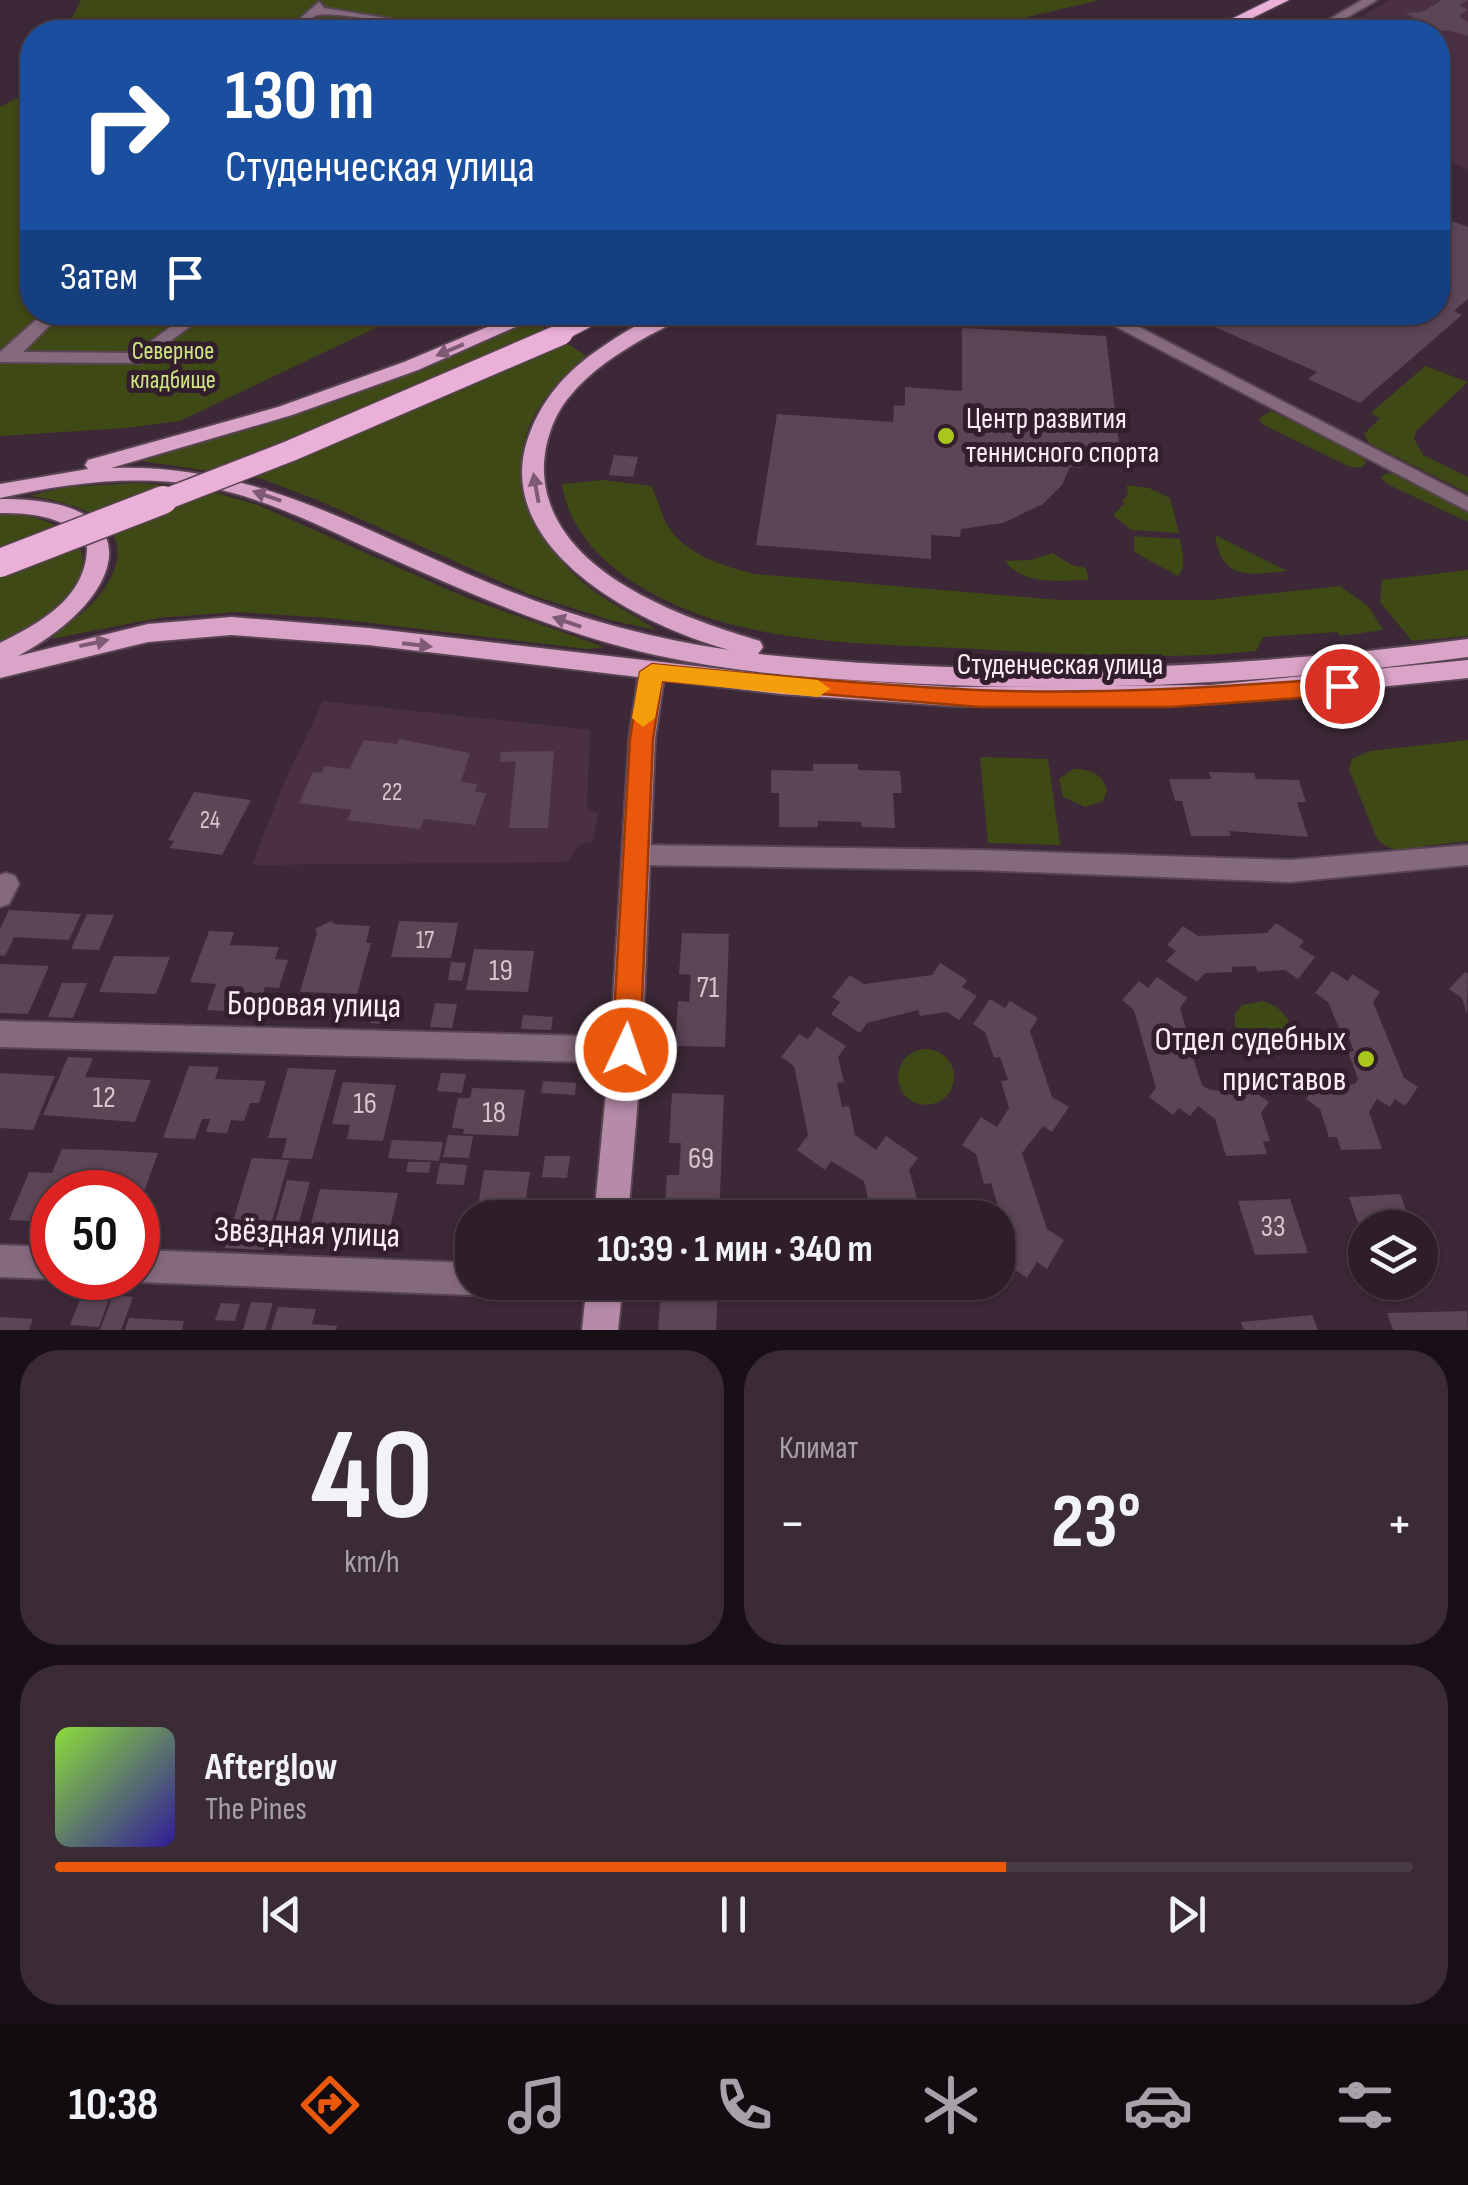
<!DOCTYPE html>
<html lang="ru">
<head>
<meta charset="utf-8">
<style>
	:root { --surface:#2e1e29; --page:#3a2b35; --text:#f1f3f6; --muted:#a7a2a8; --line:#493c46; --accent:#ea580c }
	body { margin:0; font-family:"Sofia Sans Condensed",sans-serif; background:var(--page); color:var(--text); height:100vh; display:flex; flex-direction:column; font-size:38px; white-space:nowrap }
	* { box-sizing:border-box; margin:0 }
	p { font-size:32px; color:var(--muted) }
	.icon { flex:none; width:55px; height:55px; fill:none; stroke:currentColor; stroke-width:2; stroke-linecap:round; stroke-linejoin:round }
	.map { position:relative; height:1330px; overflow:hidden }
	.side { display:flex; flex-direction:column; gap:20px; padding:20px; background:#191017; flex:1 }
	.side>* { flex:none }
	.guide { position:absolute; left:20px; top:20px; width:1430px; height:305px; border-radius:40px; box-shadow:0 2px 8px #0004,0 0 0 2px var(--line); background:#1a4fa0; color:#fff; overflow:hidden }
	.fabs { position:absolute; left:1348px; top:1210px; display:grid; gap:20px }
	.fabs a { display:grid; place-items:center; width:90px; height:90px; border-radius:50%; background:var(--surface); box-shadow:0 2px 8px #0004,0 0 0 2px var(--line); font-size:50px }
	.speed { position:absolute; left:30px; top:1170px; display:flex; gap:20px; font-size:50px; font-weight:700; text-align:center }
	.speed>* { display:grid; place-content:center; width:130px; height:130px; border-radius:50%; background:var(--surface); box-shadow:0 2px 8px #0004,0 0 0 2px var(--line); line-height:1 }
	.speed .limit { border:15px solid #d22; background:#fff; color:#111 }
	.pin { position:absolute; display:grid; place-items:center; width:85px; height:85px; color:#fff; margin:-42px; border:5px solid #fff; border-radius:50%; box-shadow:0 2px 10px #0007 }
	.me { position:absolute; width:110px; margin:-55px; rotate:3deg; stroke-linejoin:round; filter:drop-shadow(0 0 8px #0008) }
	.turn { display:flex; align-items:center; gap:35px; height:210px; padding:0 40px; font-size:45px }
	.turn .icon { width:130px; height:130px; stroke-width:2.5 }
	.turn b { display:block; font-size:70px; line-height:85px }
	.then { display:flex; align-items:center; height:95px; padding:0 40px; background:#0003; gap:20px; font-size:38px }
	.big { font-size:75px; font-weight:700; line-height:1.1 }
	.side .card { flex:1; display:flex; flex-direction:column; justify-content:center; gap:15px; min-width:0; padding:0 35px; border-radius:40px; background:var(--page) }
	.side .dial { align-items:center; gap:0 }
	.dial b { font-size:130px; line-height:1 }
	.song { display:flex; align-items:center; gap:30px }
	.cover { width:120px; height:120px; border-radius:15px; background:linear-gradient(135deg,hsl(90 70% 55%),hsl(250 70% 35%)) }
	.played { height:10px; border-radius:5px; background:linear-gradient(90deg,var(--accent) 70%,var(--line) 70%) }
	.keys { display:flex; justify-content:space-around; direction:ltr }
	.heat { display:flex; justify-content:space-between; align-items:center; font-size:55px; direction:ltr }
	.side .tiles { flex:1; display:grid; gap:20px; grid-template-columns:1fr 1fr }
	.card:last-child { grid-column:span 2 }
	.trip { position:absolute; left:455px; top:1200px; width:560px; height:100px; border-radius:40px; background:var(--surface); box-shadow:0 2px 8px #0004,0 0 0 2px var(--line); font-weight:700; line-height:100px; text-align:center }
	.menu { display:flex; height:160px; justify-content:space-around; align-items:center; background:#120c10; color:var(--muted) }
	.menu .icon { width:70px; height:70px }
	.menu .selected { color:var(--accent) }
	.menu b { font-size:45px; color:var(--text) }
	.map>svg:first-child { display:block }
	.built { fill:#4b3043 }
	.green { fill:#3e4915 }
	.building { fill:#5c4555 }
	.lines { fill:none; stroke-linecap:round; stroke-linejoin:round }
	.minor-casing { stroke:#584452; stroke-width:4 }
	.secondary-casing { stroke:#584452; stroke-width:4 }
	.primary-casing { stroke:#584452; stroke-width:4 }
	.trunk-casing { stroke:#584452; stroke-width:3 }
	.minor { fill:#856a7d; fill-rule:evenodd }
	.secondary { fill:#b58ba8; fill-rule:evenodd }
	.primary { fill:#daa4c9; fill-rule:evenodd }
	.trunk { fill:#ebb0d8; fill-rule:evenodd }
	.trunk-bridge-far1-casing { stroke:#584452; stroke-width:24; stroke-linecap:butt }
	.trunk-bridge-casing { stroke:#584452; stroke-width:31; stroke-linecap:butt }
	.trunk-bridge-far1 { stroke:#ebb0d8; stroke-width:21 }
	.trunk-bridge { stroke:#ebb0d8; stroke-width:28 }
	.oneway { fill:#7e5a73 }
	.route { fill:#ea580c; stroke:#983908; stroke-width:2.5 }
	.slow { fill:#f59e0b }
	.poi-dot { fill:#a9c71a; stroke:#331e2d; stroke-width:4 }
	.labels { text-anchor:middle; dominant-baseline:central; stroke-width:10; stroke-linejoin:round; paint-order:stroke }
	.far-park-label { font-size:25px; fill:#cee584; stroke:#331e2d }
	.number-label { font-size:25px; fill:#d4c4ce }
	.poi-label { font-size:30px; fill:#fceef7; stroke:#331e2d; text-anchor:start }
	.street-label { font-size:30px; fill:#fceef7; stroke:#331e2d }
	.near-number-label { font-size:30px; fill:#d4c4ce }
	.near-street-label { font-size:35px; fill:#fceef7; stroke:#331e2d }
	.near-poi-label { font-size:35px; fill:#fceef7; stroke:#331e2d; text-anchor:end }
</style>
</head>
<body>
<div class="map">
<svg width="1468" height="1330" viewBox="0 0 1468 1330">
	<rect width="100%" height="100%" fill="#3d2837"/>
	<g class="built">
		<polygon points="1391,0 1468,0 1468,169 1438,158 1438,32 1334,32"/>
		<polygon points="323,701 590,730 587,808 598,813 593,842 579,845 567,862 252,865 283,785"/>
	</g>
	<g class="green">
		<polygon points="81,0 1100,0 1011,21 989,32 65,32"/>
		<polygon points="32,90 32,312 407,313 180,421 127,428 0,436 0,107"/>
		<path d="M533,321L586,356C567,374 548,391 535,414C501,476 536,543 585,584C607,603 633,613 656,630L610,620L528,594L320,501L262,479L142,461L315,408Z"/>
		<polygon points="1425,366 1468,382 1417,430 1414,438 1423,455 1468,477 1468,493 1369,443 1364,434 1380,418 1371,413"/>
		<polygon points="1271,411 1362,455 1366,463 1361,468 1348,466 1262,424 1259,418"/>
		<polygon points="1387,473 1396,474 1468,510 1468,522 1387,484 1381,477"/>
		<path d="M604,480L651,486C657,497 660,511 666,523C682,553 724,567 755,574L1060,600H1210L1340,586L1368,606L1383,630L1340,636L1337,632L1263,637L1256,651C1164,661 1068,654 976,649C898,645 817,645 742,627C671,611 573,564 562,484Z"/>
		<path d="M139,483L203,489L258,505L467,598L604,647L587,649L329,618L236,612L158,618L51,639C65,624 84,614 98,597C151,531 86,502 28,496L66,487Z"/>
		<polygon points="1127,485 1149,488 1170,498 1179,533 1131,530 1113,515 1125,503 1122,501 1128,495"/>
		<path d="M0,513C57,514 117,547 59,604C42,620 21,631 0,642Z"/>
		<path d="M1215,535L1287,571C1248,575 1222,581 1215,535Z"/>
		<path d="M1134,536L1180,539C1182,552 1187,565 1178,576L1134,552Z"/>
		<path d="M1052,553L1072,565L1086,568L1089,580C1061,580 1023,586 1005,561L1031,560Z"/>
		<polygon points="1468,570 1468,636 1412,641 1380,602 1382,580"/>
		<path d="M1468,740V841L1424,846L1426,851C1406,852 1392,853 1377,839L1349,769L1352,759L1370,751Z"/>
		<polygon points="980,757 1048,759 1060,845 988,843"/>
		<path d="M1073,769C1088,768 1103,774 1107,790L1103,801L1085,807L1063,797L1059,779Z"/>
		<path d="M1263,1001C1281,1007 1295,1020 1290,1041L1278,1050L1254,1047L1235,1026V1014L1242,1005Z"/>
		<circle cx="926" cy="1077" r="28"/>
	</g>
	<g class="building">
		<polygon points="1442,0 1468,0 1459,5 1468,10 1459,16 1468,22 1468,36 1450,31 1393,30 1413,17 1405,13 1422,12"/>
		<polygon points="1438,216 1468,227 1468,299 1454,311 1462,315 1360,403 1308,379 1317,372 1215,327 1235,312 1438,312"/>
		<polygon points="962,328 1106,336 1120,452 1081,449 1081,468 1070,467 1062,485 1043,504 1003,523 961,529 960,537 931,535 931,559 756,545 777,414 893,422 894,405 905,406 905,387 962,391"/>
		<polygon points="614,455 638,457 633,477 609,475"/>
		<polygon points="399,739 470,753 461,782 477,784 475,792 486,793 475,825 424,819 420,829 347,820 352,810 299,803 313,772 321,773 325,766 349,769 364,740 397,744"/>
		<polygon points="554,751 548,828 509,828 516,761 500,762 501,752"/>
		<polygon points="813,764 858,764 858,770 900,771 902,793 893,793 895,828 862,827 861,822 818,821 818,827 779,827 779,793 771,793 771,770 813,771"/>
		<polygon points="1209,772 1254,773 1256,779 1299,780 1306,802 1297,802 1308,837 1229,831 1231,836 1191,836 1182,801 1175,801 1169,779 1211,779"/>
		<polygon points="194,792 251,800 222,855 170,848 174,841 168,840"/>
		<polygon points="9,910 81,914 69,940 14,937 5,956 0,955 0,929"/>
		<polygon points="87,914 114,915 99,950 71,949"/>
		<polygon points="331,921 334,924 370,926 366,943 371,943 357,994 300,992 317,933 315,929"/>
		<polygon points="399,921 458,923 451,958 391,957"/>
		<polygon points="1276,923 1304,941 1299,947 1315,957 1298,979 1285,970 1258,972 1255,966 1231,967 1233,972 1205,973 1197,982 1166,961 1176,951 1167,945 1183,926 1198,936 1267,933"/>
		<polygon points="209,931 234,932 230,945 279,947 275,959 288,960 279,988 265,987 257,1013 207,1010 216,984 190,982"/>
		<polygon points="682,933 729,934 725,1047 675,1046 678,1001 689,1002 691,975 679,974"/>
		<polygon points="474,949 534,951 528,992 466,990"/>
		<polygon points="114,956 170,957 156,994 99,992"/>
		<polygon points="451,962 466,963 462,981 448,980"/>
		<polygon points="940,963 967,980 962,987 977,996 959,1020 947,1012 920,1016 918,1010 867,1023 860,1033 831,1014 840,1002 832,997 850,975 864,984 932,975"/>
		<polygon points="0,964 49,966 28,1014 0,1013"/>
		<polygon points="1332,971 1348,981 1352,974 1380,992 1373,1002 1404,1078 1418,1087 1405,1106 1395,1099 1390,1107 1377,1099 1369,1112 1382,1149 1341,1150 1337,1137 1329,1137 1320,1109 1306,1099 1323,1074 1340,1085 1355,1084 1358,1079 1348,1052 1354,1051 1345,1028 1339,1028 1328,1002 1315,993"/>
		<polygon points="1465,972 1468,974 1467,1014 1462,998 1449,989"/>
		<polygon points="1157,977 1187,998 1180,1008 1187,1033 1180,1033 1187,1057 1193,1057 1202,1085 1210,1090 1226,1091 1235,1078 1269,1102 1261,1113 1270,1141 1263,1142 1267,1154 1226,1156 1215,1119 1198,1106 1190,1116 1179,1108 1173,1115 1149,1097 1156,1088 1134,1010 1122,1000 1139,981 1148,988"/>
		<polygon points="62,983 87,983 73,1018 48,1017"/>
		<polygon points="377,996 394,997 387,1024 370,1023"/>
		<polygon points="990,999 1005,1008 1010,1001 1038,1018 1030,1031 1052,1097 1069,1107 1052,1132 1043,1126 1022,1153 1047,1229 1064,1240 1047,1269 1037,1262 1027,1278 998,1258 998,1218 993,1218 991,1211 999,1209 991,1183 984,1184 976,1154 962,1145 981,1117 997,1127 1009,1108 1001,1081 1008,1080 1000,1057 994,1058 985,1032 973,1024"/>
		<polygon points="435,1003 457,1004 452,1028 430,1027"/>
		<polygon points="523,1015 553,1017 551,1030 521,1029"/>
		<polygon points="817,1027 846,1046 838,1057 844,1082 837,1083 842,1107 849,1106 855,1135 876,1150 886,1136 918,1158 909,1170 917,1199 909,1200 914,1218 872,1218 864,1181 831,1161 825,1170 797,1150 808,1135 794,1066 781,1057 799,1034 808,1039"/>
		<polygon points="68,1057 93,1058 85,1077 151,1080 135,1122 43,1115"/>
		<polygon points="189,1066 219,1067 215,1079 266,1081 259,1103 250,1103 244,1121 231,1120 227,1133 206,1132 210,1119 202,1119 195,1139 163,1138"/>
		<polygon points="288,1068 336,1070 312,1159 282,1158 287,1138 268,1138"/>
		<polygon points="0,1073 55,1076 33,1130 0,1128"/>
		<polygon points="441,1073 466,1074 462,1093 437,1091"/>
		<polygon points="543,1081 576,1083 575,1095 541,1093"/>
		<polygon points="343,1082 396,1085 383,1141 347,1139 350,1125 332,1124"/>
		<polygon points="472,1088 525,1090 518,1136 463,1134 464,1129 452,1128 458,1098 470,1098"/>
		<polygon points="672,1093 724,1095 719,1218 664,1218 667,1175 679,1175 681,1143 669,1143"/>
		<polygon points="448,1135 473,1136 469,1158 443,1157"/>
		<polygon points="392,1140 443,1142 439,1161 388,1158"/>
		<polygon points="62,1149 106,1150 158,1153 144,1192 52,1192 52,1222 9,1220 29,1172 52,1173"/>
		<polygon points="545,1156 570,1156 567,1178 542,1177"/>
		<polygon points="252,1158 289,1160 264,1250 225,1248"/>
		<polygon points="408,1162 431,1162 429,1173 406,1172"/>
		<polygon points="440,1163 467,1165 464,1185 436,1184"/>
		<polygon points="484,1170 530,1172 523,1218 476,1218"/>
		<polygon points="287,1180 310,1182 292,1248 268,1247"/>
		<polygon points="320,1189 398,1193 388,1237 309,1232"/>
		<polygon points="1400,1194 1413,1228 1365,1228 1364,1240 1349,1197"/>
		<polygon points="1290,1199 1308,1253 1255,1255 1238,1201"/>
		<polygon points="879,1282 935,1282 923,1301 907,1289 900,1298"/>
		<polygon points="661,1286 718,1288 716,1330 658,1330"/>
		<polygon points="113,1295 133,1297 121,1330 100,1330"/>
		<polygon points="81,1297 109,1299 99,1327 70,1325"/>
		<polygon points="251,1302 273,1303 265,1330 243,1330"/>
		<polygon points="221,1303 240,1304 235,1321 215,1320"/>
		<polygon points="278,1307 316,1309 312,1324 337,1326 336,1330 271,1330"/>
		<polygon points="1467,1311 1468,1330 1393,1330 1387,1313"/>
		<polygon points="1312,1315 1318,1330 1244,1330 1241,1322"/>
		<polygon points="0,1317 33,1319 29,1330 0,1330"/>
		<polygon points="129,1318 184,1321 182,1330 125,1330"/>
	</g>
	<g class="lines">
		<g class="minor-casing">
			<g id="minor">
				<polygon points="1362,0 1377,0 1322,32 1308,32"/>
				<path d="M319,2L324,8L470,32C437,34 334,8 315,16C309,19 302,28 298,32H285Z"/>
				<polygon points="45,312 63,312 23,352 136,353 190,312 210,312 140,363 0,362 0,352"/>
				<polygon points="1088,312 1110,312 1468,497 1468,511"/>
				<polygon points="637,845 980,850 1290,860 1468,845 1468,865 1290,882 980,870 637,865 628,862 624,855 628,848"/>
				<polygon points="6,873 15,876 19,884 9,904 0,907 0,875"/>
				<polygon points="0,1021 626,1037 636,1041 640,1050 636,1059 626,1063 0,1047"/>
				<polygon points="0,1245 52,1247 52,1278 55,1278 52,1279 0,1277"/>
				<polygon points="138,1250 472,1263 472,1282 487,1282 483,1290 472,1295 138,1282 127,1278 138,1278"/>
				<path d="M548,1282H620L621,1284L616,1295C598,1303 571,1301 553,1293Z"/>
			</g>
		</g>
		<g class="secondary-casing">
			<g id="secondary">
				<polygon points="652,663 661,666 665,672 655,739 642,1050 628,1218 594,1218 610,1050 629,739 639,672 643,666"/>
				<polygon points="587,1282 623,1282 618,1330 582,1330"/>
			</g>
		</g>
		<g class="primary-casing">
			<g id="primary">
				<path d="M523,312H549L418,370L292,415L111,468C255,463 359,529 487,582C566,615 645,638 730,650C640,626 483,546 531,430C544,398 564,375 592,354C621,334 651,312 687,312C676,323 661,329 648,336C620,352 591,370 570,396C552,417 543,447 544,474C550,572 680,617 760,641L763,647L758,654C996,679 1232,670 1468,639V657C1275,683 1082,694 887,682C810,678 731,672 655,655C558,633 468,593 379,553C321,527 265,497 202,486C135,474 66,483 0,498V484L88,469L85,465L88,460L278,407L404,362Z"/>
				<path d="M0,499C156,497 129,597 18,656L148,624L231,617L368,628L781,676L953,687L1211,685L1468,660V678L1211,704L953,706L781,694L368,645L231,635L148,642L0,678V643C40,623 86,598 87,548C71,516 33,513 0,513Z"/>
			</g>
		</g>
		<g class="trunk-casing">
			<g id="trunk">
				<polygon points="1270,0 1289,0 1224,32 1205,32"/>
				<polygon points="591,312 619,312 569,338 562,340 551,334"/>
			</g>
		</g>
		<use href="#minor" class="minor"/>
		<use href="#secondary" class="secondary"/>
		<use href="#primary" class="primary"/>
		<use href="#trunk" class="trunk"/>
		<g class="trunk-bridge-far1-casing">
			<polyline id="trunk-bridge-far1" points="156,503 290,451 562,334"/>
		</g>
		<g class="trunk-bridge-casing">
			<polyline id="trunk-bridge" points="0,563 163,500"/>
		</g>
		<use href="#trunk-bridge-far1" class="trunk-bridge-far1"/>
		<use href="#trunk-bridge" class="trunk-bridge"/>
	</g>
	<defs><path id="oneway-solid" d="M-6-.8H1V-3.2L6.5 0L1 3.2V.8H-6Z" transform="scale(2.5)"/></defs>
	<g class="oneway">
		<use href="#oneway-solid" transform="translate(450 350) rotate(157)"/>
		<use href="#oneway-solid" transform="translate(536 488) rotate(-100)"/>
		<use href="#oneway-solid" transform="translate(267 496) rotate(-161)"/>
		<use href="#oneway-solid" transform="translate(567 622) rotate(-161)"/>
		<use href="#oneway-solid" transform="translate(94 643) rotate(-12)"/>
		<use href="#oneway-solid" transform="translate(417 645) rotate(7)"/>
	</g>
	<path class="route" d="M652,664C760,675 868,685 977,690C1099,695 1220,687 1342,678L1353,686L1342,695L1170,707H980L662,681L653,739L640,1050L636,1059L626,1063L616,1059L612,1050L630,739L640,672Z"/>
	<polygon class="slow" points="652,664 818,680 830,689 818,697 662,681 655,718 643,727 632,718 640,672"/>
	<g class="poi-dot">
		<circle cx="946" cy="436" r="10"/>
		<circle cx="1366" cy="1059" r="10"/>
	</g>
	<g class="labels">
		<g class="far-park-label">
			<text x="173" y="351">Северное<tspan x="173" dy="29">кладбище</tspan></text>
		</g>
		<g class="number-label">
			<text x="392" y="792">22</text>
			<text x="210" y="820">24</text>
			<text x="425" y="940">17</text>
		</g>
		<g class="poi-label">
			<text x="966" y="419">Центр развития<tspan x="966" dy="34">теннисного спорта</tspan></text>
		</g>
		<g class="street-label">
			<text x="1060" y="665">Студенческая улица</text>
		</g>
		<g class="near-number-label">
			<text x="501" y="971">19</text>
			<text x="708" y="988">71</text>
			<text x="104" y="1098">12</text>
			<text x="365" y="1104">16</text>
			<text x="494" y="1113">18</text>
			<text x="701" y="1159">69</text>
			<text x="1273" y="1227">33</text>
		</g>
		<g class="near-street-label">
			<text transform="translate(314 1005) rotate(1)">Боровая улица</text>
			<text transform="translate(307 1233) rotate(2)">Звёздная улица</text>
		</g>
		<g class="near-poi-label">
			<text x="1346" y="1039">Отдел судебных<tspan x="1346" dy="40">приставов</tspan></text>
		</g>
	</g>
</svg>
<div class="fabs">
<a><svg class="icon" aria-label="layers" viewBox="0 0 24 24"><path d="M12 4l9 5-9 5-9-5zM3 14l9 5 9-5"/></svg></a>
</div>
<div class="speed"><div class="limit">50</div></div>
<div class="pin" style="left:1342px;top:686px;background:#d93025"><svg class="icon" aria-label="arrive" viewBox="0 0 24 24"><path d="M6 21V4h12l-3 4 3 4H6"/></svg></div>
<svg class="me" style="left:626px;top:1050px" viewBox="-20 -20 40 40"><circle r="17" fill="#ea580c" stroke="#fff" stroke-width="3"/><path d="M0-11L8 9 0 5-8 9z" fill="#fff"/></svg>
<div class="trip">10:39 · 1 мин · 340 m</div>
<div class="guide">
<div class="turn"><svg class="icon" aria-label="right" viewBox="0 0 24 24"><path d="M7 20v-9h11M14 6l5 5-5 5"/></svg><div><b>130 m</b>Студенческая улица</div></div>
<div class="then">Затем<svg class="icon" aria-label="arrive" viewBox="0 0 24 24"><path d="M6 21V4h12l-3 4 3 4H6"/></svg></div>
</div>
</div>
<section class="side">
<div class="tiles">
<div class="card dial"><b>40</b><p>km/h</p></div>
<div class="card"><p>Климат</p>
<div class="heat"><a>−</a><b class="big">23°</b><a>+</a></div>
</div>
<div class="card">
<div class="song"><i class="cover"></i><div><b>Afterglow</b><p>The Pines</p></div></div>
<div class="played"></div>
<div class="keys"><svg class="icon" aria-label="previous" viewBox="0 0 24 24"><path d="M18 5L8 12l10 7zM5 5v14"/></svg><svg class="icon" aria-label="pause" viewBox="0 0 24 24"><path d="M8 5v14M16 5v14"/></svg><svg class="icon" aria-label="next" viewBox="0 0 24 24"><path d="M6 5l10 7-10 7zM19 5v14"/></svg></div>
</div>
</div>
</section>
<nav class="menu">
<b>10:38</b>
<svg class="icon selected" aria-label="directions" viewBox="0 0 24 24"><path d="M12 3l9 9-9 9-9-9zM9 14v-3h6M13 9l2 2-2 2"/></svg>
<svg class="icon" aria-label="music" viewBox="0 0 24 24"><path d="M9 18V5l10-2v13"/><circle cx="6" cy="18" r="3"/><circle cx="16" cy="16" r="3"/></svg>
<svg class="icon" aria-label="phone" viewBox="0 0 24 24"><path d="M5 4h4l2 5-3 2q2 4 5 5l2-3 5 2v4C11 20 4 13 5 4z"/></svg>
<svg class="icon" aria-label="climate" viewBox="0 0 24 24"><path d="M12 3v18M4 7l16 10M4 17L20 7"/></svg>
<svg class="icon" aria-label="car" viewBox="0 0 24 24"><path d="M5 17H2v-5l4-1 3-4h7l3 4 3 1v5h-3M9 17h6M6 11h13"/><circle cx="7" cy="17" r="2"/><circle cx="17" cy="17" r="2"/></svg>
<svg class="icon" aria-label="filters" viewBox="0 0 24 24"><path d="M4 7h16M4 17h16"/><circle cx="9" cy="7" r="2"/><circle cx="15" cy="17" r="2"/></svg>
</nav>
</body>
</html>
